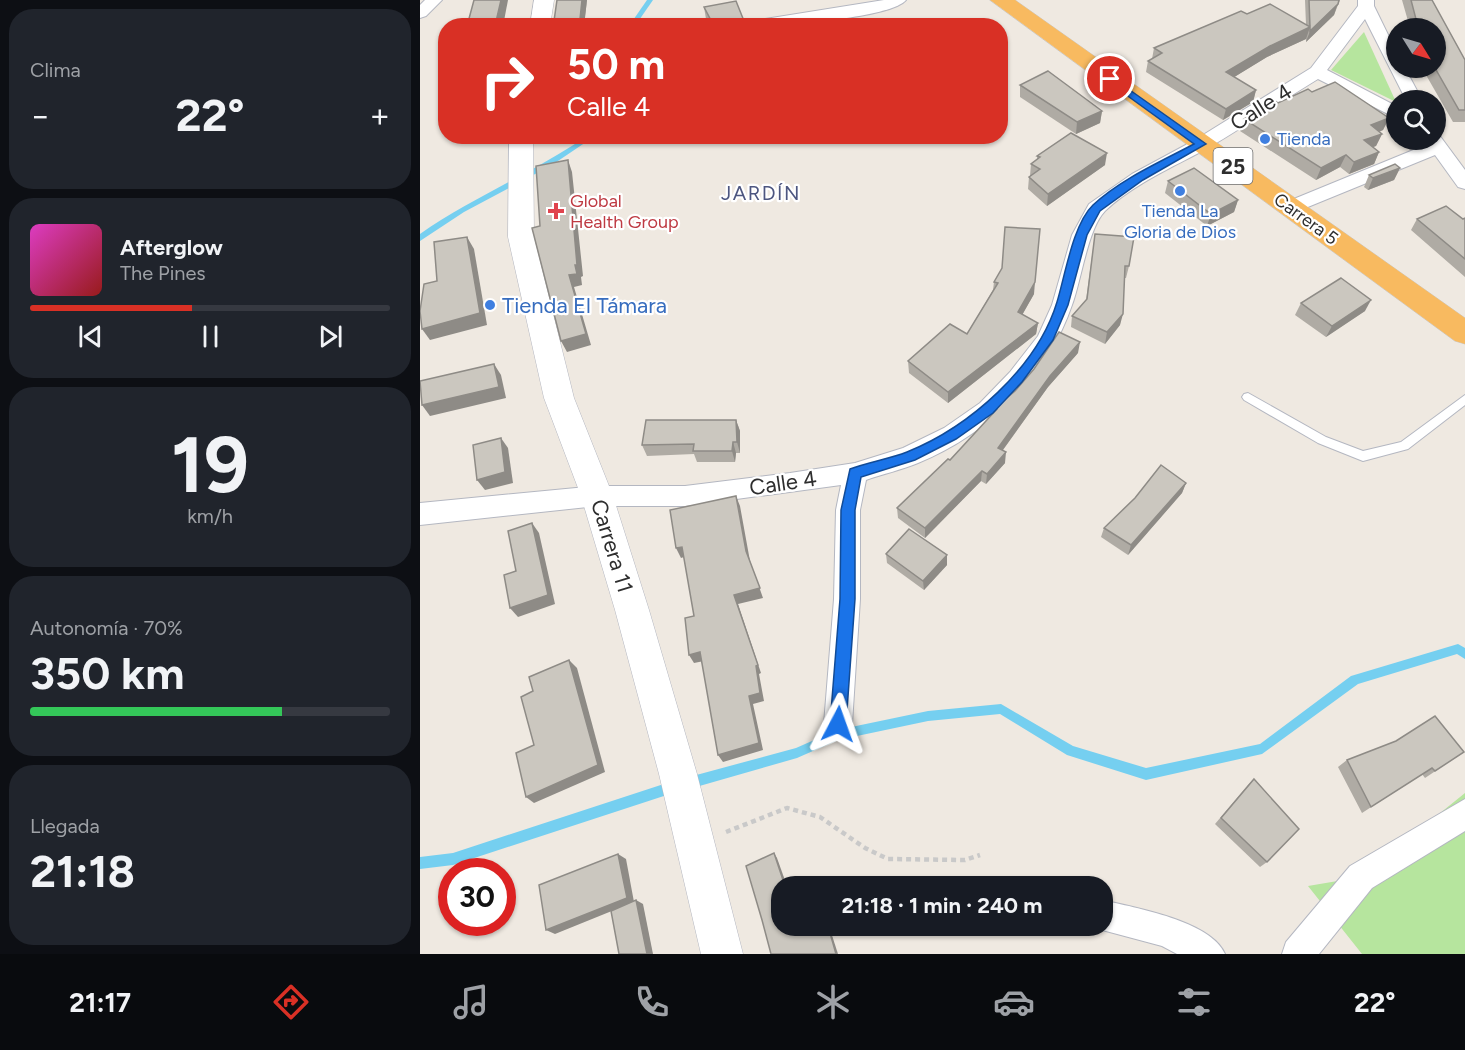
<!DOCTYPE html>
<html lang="es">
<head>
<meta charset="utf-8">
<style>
	:root { --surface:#171b24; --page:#20242c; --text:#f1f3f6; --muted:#9ea1a6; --line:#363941; --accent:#d93025 }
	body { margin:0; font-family:Figtree,sans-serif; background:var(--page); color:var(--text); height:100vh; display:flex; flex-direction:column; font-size:22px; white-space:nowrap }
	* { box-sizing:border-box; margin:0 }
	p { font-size:20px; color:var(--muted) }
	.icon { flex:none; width:33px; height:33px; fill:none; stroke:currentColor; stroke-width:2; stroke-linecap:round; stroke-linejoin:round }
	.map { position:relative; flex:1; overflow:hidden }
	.side { display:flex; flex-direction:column; gap:9px; padding:9px; background:#0d0f14; width:420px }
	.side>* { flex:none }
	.guide { position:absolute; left:18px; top:18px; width:570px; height:126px; border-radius:24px; box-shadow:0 2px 4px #0004; background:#d93025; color:#fff; overflow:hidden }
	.needle { width:39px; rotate:127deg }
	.controls { position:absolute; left:966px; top:18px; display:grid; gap:12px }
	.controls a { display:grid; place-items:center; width:60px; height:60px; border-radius:50%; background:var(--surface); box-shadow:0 2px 4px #0004; font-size:30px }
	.speed { position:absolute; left:18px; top:858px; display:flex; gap:12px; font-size:30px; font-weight:700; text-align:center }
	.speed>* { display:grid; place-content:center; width:78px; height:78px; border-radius:50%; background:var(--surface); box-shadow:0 2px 4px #0004; line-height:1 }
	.speed .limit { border:9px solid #d22; background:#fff; color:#111 }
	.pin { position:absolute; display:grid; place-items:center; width:51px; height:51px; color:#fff; margin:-26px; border:3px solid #fff; border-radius:50%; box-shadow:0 2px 6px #0007 }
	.me { position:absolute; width:66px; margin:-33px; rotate:4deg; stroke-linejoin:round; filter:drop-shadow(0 0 4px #0008) }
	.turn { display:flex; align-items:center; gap:21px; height:126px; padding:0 30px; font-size:27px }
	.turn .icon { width:78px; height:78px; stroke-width:2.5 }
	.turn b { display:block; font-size:42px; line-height:51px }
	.big { font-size:45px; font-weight:700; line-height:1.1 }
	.side .card { flex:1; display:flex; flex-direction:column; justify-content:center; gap:9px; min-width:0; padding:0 21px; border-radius:24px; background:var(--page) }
	.side .dial { align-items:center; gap:0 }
	.dial b { font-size:78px; line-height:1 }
	.song { display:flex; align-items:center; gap:18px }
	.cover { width:72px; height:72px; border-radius:9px; background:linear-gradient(135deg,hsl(310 70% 55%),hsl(0 70% 35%)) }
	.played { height:6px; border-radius:3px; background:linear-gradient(90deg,var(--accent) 45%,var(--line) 45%) }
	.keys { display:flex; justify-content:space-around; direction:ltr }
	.heat { display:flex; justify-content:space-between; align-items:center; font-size:33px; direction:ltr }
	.charge { height:9px; border-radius:4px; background:linear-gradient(90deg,#34c759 70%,var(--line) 0) }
	.trip { position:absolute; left:351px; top:876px; width:342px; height:60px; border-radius:24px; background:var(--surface); box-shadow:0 2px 4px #0004; font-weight:700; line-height:60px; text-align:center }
	.dock { display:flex; height:96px; justify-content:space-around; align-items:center; background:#090b0e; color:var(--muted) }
	.dock .icon { width:42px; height:42px }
	.dock .current { color:var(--accent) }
	.dock b { font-size:27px; color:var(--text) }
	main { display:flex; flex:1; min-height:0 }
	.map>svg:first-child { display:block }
	.green { fill:#b6e59e }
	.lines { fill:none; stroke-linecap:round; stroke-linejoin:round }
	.stream { fill:#75cff0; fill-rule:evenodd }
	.service-casing { stroke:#b4b7c1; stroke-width:2 }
	.minor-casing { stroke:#b4b7c1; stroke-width:2 }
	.tertiary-casing { stroke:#b4b7c1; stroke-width:1 }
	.trunk-casing { stroke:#c9c9c9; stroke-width:1 }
	.path { stroke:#c9c9c9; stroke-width:4.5; stroke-dasharray:5 4; stroke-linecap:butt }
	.service { fill:#fff; fill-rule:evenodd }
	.minor { fill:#fff; fill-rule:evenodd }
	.tertiary { fill:#fff; fill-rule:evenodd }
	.trunk { fill:#f8ba60; fill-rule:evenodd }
	.wall { fill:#afaba4 }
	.shaded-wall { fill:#8e8b86 }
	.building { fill:#cbc7bf; stroke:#8e8b86; stroke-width:1.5 }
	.route { fill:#1a73e8; stroke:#114b97; stroke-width:1.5 }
	.shop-dot { fill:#3f7fe0; stroke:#fff; stroke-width:2 }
	.health-dot { fill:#e0444e; stroke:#fff; stroke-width:2 }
	.labels { text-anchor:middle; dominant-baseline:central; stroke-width:4.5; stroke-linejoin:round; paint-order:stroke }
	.far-shop-label { font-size:18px; fill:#366cbe; stroke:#fff; text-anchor:start }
	.far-health-label { font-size:18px; fill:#be3a42; stroke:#fff; text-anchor:start }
	.far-street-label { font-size:18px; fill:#2e2e2e; stroke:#fff }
	.far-neighbourhood-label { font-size:20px; letter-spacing:1.5px; fill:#4d5680; stroke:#fff }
	.shield { fill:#fff; stroke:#6d6d6d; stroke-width:1.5 }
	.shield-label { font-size:21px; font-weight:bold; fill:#2e2e2e }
	.street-label { font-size:22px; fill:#2e2e2e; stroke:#fff }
	.shop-label { font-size:22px; fill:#366cbe; stroke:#fff; text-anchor:start }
</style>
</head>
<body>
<main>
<section class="side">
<div class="card"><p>Clima</p>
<div class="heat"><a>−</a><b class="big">22°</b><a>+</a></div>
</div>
<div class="card">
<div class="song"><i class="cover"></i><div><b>Afterglow</b><p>The Pines</p></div></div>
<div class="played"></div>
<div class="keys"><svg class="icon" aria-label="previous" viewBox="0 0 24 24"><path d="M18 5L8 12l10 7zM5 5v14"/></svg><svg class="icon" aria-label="pause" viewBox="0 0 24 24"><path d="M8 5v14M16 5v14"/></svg><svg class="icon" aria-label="next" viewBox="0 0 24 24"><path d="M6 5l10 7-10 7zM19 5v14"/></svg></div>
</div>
<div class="card dial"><b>19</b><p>km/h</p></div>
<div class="card"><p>Autonomía · 70%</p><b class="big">350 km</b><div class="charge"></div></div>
<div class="card"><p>Llegada</p><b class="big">21:18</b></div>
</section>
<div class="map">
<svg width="1045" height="954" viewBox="0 0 1045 954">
	<rect width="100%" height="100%" fill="#efe9e1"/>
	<g class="green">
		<polygon points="944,32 976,102 911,70"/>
		<polygon points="1045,793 1045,954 942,954 888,886 941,877"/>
	</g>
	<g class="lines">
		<g class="stream">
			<polygon points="227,0 233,0 215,26 209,26"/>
			<path d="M167,136H175L132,165L44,212L0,241V234C53,197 113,173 167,136Z"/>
			<polygon points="1038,644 1045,648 1045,659 1037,654 938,684 842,754 726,780 647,755 580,714 508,721 418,740 377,758 269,789 265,787 263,783 265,779 269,777 376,748 417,730 508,711 581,704 653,746 726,768 840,744 931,676"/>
			<polygon points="253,781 257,783 259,787 257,791 253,793 33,865 0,869 0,857 33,853"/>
		</g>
		<g class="service-casing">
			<polygon id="service" points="828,393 906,437 943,451 981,442 1045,395 1045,405 988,449 943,461 898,443 824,400 822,397 824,394"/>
		</g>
		<g class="minor-casing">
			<g id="minor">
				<polygon points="5,0 22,0 6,16 0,18 0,5"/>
				<path d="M464,0H486C470,19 353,26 325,26L333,21Z"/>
				<path d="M938,0H954V6L976,51V68H985L1002,100H986L945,19L907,70L976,106V118L898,79C860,102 824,127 786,149C753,167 712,185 685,211C668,228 661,281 652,305C628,376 567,435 498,463C481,470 463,474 446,480L440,510V599L432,724L428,734L418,738L408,734L404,724L414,599L416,510L421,485L265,506H177L0,525V503L177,486H265L370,473L435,463L483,448L524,428L560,403L590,372L618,336L632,305L652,235L669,204L712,174L775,140L891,68L938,6Z"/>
				<polygon points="1016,135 1020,136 1045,170 1045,189 1038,187 1015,155 878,211 871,213 864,211 861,207 864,203 1008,144 1005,140 1016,140"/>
				<polygon points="1045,799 1045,831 952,888 899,954 862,954 866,942 930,866"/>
				<path d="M682,900C716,908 791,921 805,954H757L742,946L671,927L670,926H682Z"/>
			</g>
		</g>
		<g class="tertiary-casing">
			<g id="tertiary">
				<polygon points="114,0 134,0 130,26 110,26"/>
				<polygon points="89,136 113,136 114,237 154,398 193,496 229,610 277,774 323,954 281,954 239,774 195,610 161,496 124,398 88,237"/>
			</g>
		</g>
		<g class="trunk-casing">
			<polygon id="trunk" points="570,0 595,0 1045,318 1045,344 1035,341"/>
		</g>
		<polyline class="path" points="306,832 367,808 400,817 445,848 468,859 545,860 560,855"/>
		<use href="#service" class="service"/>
		<use href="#minor" class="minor"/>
		<use href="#tertiary" class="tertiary"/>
		<use href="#trunk" class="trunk"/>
	</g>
	<g class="wall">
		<polygon points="137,0 167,0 164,26 136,26 134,21"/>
		<polygon points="885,0 920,0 914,15 886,42 886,39 847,57 814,77 836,90 833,102 803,120 726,72 728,61 732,59 734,48 827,14 886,25"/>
		<polygon points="982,0 1012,0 1045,60 1045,122 1033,122 1002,68 1016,68 1016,28 990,28"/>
		<polygon points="284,7 326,26 290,26 286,19"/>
		<polygon points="600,85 682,111 680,123 656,134 600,97"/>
		<polygon points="892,92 969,118 963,130 959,132 962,134 956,146 953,147 959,152 954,164 929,174 920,167 896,180 820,131 824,119 858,103"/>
		<polygon points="617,156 685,165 627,206 608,189 609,177 610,176 611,164 617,160"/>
		<polygon points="980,168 974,180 948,190 944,187 949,175"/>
		<polygon points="748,181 818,200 814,212 787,226 745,193"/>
		<polygon points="1045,218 1045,277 991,230 997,219 1043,219"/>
		<polygon points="675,234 709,266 706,278 705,278 700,325 685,344 651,327 652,316 666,300"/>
		<polygon points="574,282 614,294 602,315 618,323 616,334 528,403 489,373 488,361 547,334 573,290"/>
		<polygon points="881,303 945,311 906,337 875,315"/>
		<polygon points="658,353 628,387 583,450 585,463 566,484 561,481 505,538 478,518 477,508 530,460 575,411 575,408"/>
		<polygon points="316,420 320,431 320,453 316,453 315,462 277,462 274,454 227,456 222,445"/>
		<polygon points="766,483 762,493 708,555 681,537 684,528"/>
		<polygon points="466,554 527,565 504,590 467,563"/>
		<polygon points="1044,752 1005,778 1002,774 942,813 918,767 927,760"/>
		<polygon points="834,779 847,862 840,867 795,824 828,785"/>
	</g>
	<g class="shaded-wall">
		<polygon points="81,0 88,0 83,26 75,26"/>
		<polygon points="162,0 167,0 164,26 162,26 160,19"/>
		<polygon points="919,0 914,15 886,42 890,31"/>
		<polygon points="890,27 886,39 847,57 803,84 806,72 850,46"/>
		<polygon points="836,90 833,102 803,120 806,109"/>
		<polygon points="682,111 680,123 656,134 657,122"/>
		<polygon points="969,118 963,130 945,137 951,125"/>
		<polygon points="962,134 956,146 939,152 944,140"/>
		<polygon points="959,152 954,164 929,174 934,162"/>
		<polygon points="687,153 685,165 627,206 628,194"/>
		<polygon points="926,155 920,167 896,180 901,168"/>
		<polygon points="148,160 152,172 163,276 161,277 162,285 154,287 171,345 147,352 141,341 149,275 155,265"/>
		<polygon points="980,168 974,180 948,190 953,178"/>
		<polygon points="818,200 814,212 787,226 791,214"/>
		<polygon points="47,237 54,249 67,325 10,340 2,329"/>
		<polygon points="615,282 614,294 597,324 598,312"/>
		<polygon points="951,300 945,311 906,337 912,326"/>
		<polygon points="703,314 700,325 685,344 687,332"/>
		<polygon points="618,323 616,334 528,403 528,392"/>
		<polygon points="660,342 658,353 628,387 577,458 578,448 630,376"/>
		<polygon points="74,364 81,375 86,398 10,416 2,405"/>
		<polygon points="316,420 320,431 320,453 317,442"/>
		<polygon points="81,438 88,448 93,483 65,490 57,480"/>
		<polygon points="313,442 316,453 315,462 312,451"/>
		<polygon points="586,452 585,463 566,484 567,474"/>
		<polygon points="562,471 561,481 505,538 505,528"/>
		<polygon points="766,483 762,493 708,555 711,545"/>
		<polygon points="316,496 320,506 330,561 343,598 318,604 341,673 339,674 344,701 333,704 343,750 303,762 298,755 329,696 314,595 326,551"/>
		<polygon points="112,523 119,533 135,604 98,617 90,608"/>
		<polygon points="262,547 267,556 261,558 256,548"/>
		<polygon points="527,555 527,565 504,590 503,581"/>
		<polygon points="280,652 284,661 274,663 269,655"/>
		<polygon points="149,660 157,668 185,772 114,803 106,797"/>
		<polygon points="354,853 357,858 367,886 365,886"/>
		<polygon points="198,854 206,859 214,902 135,934 126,930"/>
		<polygon points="216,900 223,904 233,954 227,954"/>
		<polygon points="408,926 409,926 418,954 416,954"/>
	</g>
	<g class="building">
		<polygon points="54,0 81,0 75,26 47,26"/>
		<polygon points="137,0 162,0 160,19 134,21"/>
		<polygon points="889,0 919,0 918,4 890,31 890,27 850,46 806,72 836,90 806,109 728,61 742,53 734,48 821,11 827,14 850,4 890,27"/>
		<polygon points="991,0 1012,0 1045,60 1045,110 1039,110 1015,68 1016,68 1016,28 1000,28 997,23"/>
		<polygon points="316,1 326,26 294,26 284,7"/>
		<polygon points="628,71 682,111 657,122 600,85"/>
		<polygon points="915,82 969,118 951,125 962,134 944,140 959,152 934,162 926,155 901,168 824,119 854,100 858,103 888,89 892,92"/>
		<polygon points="651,133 687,153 628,194 609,177 620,169 611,164 620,157 617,156"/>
		<polygon points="148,160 157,265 155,265 157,274 149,275 166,334 141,341 112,228 120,226 116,166"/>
		<polygon points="975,164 980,168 953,178 949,175"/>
		<polygon points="774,168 818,200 791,214 748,181"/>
		<polygon points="1026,206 1043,219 1045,218 1045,259 997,219"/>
		<polygon points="585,227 620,229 615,282 598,312 618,323 528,392 488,361 530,324 547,334 578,283 574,282 582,268"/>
		<polygon points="675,234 714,237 709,266 705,266 703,314 687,332 652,316 667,299"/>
		<polygon points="47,237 60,313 2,329 0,311 4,284 17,281 14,242"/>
		<polygon points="921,278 951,300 912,326 881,303"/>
		<polygon points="639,332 660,342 630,376 578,448 586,452 567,474 562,471 505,528 477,508 528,459 530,460 577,409 575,408 595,391 614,369"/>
		<polygon points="74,364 79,387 2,405 0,381"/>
		<polygon points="226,420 316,420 317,442 313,442 312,451 273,451 274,444 222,445"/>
		<polygon points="81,438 85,472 57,480 53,445"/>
		<polygon points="741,465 766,483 711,545 684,528 715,498"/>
		<polygon points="316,496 326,551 340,588 314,595 338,665 336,666 340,693 329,696 339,743 298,755 280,652 269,655 265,618 274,616 262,547 256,548 250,510"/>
		<polygon points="112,523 128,595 90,608 84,575 96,571 88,531"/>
		<polygon points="489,529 527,555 503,581 466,554"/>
		<polygon points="149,660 178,765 106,797 96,753 114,745 101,697 113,691 109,677"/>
		<polygon points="1015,716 1044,752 1015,771 1012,768 951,807 927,760 976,741"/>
		<polygon points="834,779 879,829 847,862 801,818"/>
		<polygon points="354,853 365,886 362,886 362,926 408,926 416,954 351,954 342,920 326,866"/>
		<polygon points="198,854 207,898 126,930 119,885"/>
		<polygon points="216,900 227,954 199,954 191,911"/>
	</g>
	<path class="route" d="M690,76L786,144L723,180L680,211L667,235L648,305L633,340L602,382L573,413L536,439L495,460L441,477L435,510V599L426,724L424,730L418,732L413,730L410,724L420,599L421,510L430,469C449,462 469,459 487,452C549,427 617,368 637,302C645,276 653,224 673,205C701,179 740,162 774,144L687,81L685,79Z"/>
	<g class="shop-dot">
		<circle cx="845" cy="139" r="6"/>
		<circle cx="760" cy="191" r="6"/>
		<circle cx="70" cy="305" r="6"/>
	</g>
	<path class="health-dot" d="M133 202h6v6h6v6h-6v6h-6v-6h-6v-6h6z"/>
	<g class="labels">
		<g class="far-shop-label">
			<text x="857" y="139">Tienda</text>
			<text x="760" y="211" text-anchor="middle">Tienda La<tspan x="760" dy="21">Gloria de Dios</tspan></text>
		</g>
		<g class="far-health-label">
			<text x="150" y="201">Global<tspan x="150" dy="21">Health Group</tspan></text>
		</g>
		<g class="far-street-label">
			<text transform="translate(886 219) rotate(36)">Carrera 5</text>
		</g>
		<g class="far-neighbourhood-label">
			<text x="341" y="193">JARDÍN</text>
		</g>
		<rect class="shield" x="793.5" y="148" width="39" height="36" rx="4.5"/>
		<g class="shield-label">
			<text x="813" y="166">25</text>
		</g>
		<g class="street-label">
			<text transform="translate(841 107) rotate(-32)">Calle 4</text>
			<text transform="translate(363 483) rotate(-8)">Calle 4</text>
			<text transform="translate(192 546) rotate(73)">Carrera 11</text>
		</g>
		<g class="shop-label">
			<text x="82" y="305">Tienda El Támara</text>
		</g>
	</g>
</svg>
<div class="controls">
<a><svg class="needle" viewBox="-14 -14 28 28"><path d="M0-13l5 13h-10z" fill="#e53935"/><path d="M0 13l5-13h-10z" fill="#9ea1a6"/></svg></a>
<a><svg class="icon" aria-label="search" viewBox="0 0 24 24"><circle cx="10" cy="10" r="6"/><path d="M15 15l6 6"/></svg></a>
</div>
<div class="speed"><div class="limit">30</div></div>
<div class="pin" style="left:690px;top:79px;background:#d93025"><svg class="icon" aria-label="arrive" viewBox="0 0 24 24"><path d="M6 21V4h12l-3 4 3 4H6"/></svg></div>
<svg class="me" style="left:418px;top:724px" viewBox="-20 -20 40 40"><path d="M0-17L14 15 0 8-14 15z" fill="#1a73e8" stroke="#fff" stroke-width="4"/></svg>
<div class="trip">21:18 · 1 min · 240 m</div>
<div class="guide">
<div class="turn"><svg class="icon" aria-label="right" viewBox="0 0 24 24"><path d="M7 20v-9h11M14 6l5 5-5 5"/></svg><div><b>50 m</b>Calle 4</div></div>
</div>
</div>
</main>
<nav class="dock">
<b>21:17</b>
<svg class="icon current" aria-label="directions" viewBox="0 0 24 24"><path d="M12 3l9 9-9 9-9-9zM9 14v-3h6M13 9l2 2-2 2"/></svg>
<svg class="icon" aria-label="music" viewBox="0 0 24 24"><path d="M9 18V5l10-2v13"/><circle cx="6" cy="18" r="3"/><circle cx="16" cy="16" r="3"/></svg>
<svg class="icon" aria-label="phone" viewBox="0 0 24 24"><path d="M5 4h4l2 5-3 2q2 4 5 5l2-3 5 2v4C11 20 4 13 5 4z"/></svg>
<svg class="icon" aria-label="climate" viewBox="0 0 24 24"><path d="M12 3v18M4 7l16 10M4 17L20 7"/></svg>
<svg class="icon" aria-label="car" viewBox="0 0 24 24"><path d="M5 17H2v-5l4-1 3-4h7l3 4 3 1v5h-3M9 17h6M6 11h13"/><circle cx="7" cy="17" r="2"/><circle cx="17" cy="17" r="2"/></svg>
<svg class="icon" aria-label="filters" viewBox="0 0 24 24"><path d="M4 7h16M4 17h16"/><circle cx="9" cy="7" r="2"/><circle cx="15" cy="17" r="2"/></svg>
<b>22°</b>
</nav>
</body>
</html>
